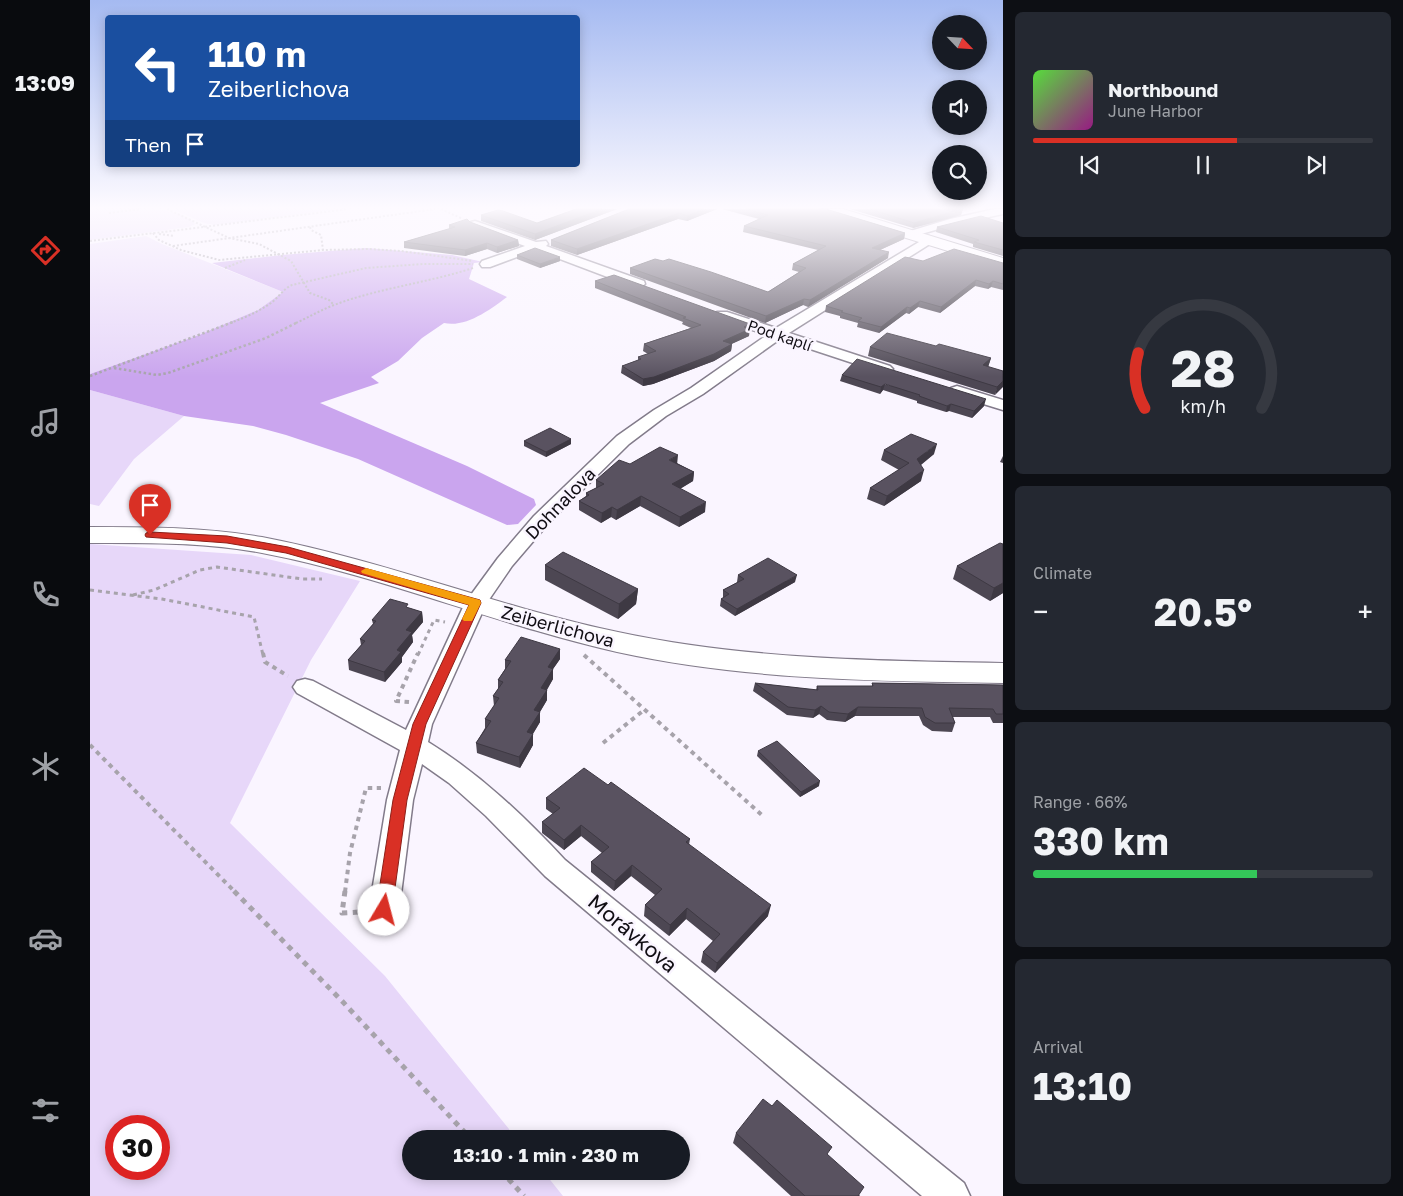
<!DOCTYPE html>
<html lang="en">
<head>
<meta charset="utf-8">
<style>
	:root { --surface:#171b24; --page:#242831; --text:#f1f3f6; --muted:#9ea1a6; --line:#363941; --accent:#d93025 }
	body { margin:0; font-family:"Golos Text",sans-serif; background:var(--page); color:var(--text); height:100vh; display:flex; flex-direction:column; font-size:19px; white-space:nowrap }
	* { box-sizing:border-box; margin:0 }
	p { font-size:16px; color:var(--muted) }
	.icon { flex:none; width:28px; height:28px; fill:none; stroke:currentColor; stroke-width:2; stroke-linecap:round; stroke-linejoin:round }
	.map { position:relative; flex:1; overflow:hidden }
	.panel { display:flex; flex-direction:column; gap:12px; padding:12px; background:#0d0f14; width:400px }
	.panel>* { flex:none }
	.top-card { position:absolute; left:15px; top:15px; width:475px; height:152px; border-radius:5px; box-shadow:0 2px 12px #0003; background:#1a4fa0; color:#fff; overflow:hidden }
	.needle { width:32px; rotate:115deg }
	.tools { position:absolute; left:842px; top:15px; display:grid; gap:10px }
	.tools a { display:grid; place-items:center; width:55px; height:55px; border-radius:50%; background:var(--surface); box-shadow:0 2px 12px #0003; font-size:25px }
	.speed { position:absolute; left:15px; top:1115px; display:flex; gap:10px; font-size:25px; font-weight:700; text-align:center }
	.speed>* { display:grid; place-content:center; width:65px; height:65px; border-radius:50%; background:var(--surface); box-shadow:0 2px 12px #0003; line-height:1 }
	.speed .limit { border:8px solid #d22; background:#fff; color:#111 }
	.pin { position:absolute; display:grid; place-items:center; width:42px; height:42px; color:#fff; margin:-51px -21px; border-radius:50% 50% 50% 0; rotate:-45deg; box-shadow:0 0 5px #0007 }
	.pin .icon { rotate:45deg }
	.me { position:absolute; width:55px; margin:-28px; rotate:8deg; stroke-linejoin:round; filter:drop-shadow(0 0 4px #0008) }
	.turn { display:flex; align-items:center; gap:18px; height:105px; padding:0 20px; font-size:22px }
	.turn .icon { width:65px; height:65px; stroke-width:2.5 }
	.turn b { display:block; font-size:35px; line-height:42px }
	.then { display:flex; align-items:center; height:48px; padding:0 20px; background:#0003; gap:10px; font-size:19px }
	.big { font-size:38px; font-weight:700; line-height:1.1 }
	.panel .card { flex:1; display:flex; flex-direction:column; justify-content:center; gap:8px; min-width:0; padding:0 18px; border-radius:8px; background:var(--page) }
	.panel .dial { align-items:center; gap:0 }
	.dial svg { height:130px; overflow:visible; fill:none; stroke:var(--line); stroke-width:7; stroke-linecap:round; text-anchor:middle }
	.dial text { fill:var(--text); stroke:none }
	.song { display:flex; align-items:center; gap:15px }
	.cover { width:60px; height:60px; border-radius:8px; background:linear-gradient(135deg,hsl(110 70% 55%),hsl(310 70% 35%)) }
	.played { height:5px; border-radius:2px; background:linear-gradient(90deg,var(--accent) 60%,var(--line) 60%) }
	.keys { display:flex; justify-content:space-around; direction:ltr }
	.heat { display:flex; justify-content:space-between; align-items:center; font-size:28px; direction:ltr }
	.charge { height:8px; border-radius:4px; background:linear-gradient(90deg,#34c759 66%,var(--line) 0) }
	.trip { position:absolute; left:312px; top:1130px; width:288px; height:50px; border-radius:25px; background:var(--surface); box-shadow:0 2px 12px #0003; font-weight:700; line-height:50px; text-align:center }
	main { display:flex; flex:1; min-height:0 }
	.tab-bar { display:flex; flex-direction:column; width:90px; justify-content:space-around; align-items:center; background:#090b0e; color:var(--muted) }
	.tab-bar .icon { width:35px; height:35px }
	.tab-bar .on { color:var(--accent) }
	.tab-bar b { font-size:22px; color:var(--text) }
	.map>svg:first-child { display:block }
	.green { fill:#e7d7f9; fill-rule:evenodd }
	.forest { fill:#caa5ee }
	.lines { fill:none; stroke-linecap:round; stroke-linejoin:round }
	.street-casing { stroke:#827b8a; stroke-width:3 }
	.secondary-casing { stroke:#827b8a; stroke-width:2 }
	.path-far4 { stroke:#a7a3ab; stroke-width:2; stroke-dasharray:2 2; stroke-linecap:butt }
	.path-far3 { stroke:#a7a3ab; stroke-width:2.5; stroke-dasharray:2.5 2.5; stroke-linecap:butt }
	.path-far2 { stroke:#a7a3ab; stroke-width:3; stroke-dasharray:4 4; stroke-linecap:butt }
	.path-far1 { stroke:#a7a3ab; stroke-width:4; stroke-dasharray:4.5 4.5; stroke-linecap:butt }
	.path { stroke:#a7a3ab; stroke-width:5; stroke-dasharray:5.5 5.5; stroke-linecap:butt }
	.street { fill:#fff; fill-rule:evenodd }
	.secondary { fill:#fff; fill-rule:evenodd }
	.wall { fill:#4d4753 }
	.shaded-wall { fill:#3e3943 }
	.building { fill:#595260; stroke:#3e3943 }
	.route { fill:#d93025; stroke:#8d1f18 }
	.slow { fill:#f59e0b }
	.labels { text-anchor:middle; dominant-baseline:central; stroke-width:5; stroke-linejoin:round; paint-order:stroke }
	.far-street-label { font-size:15px; fill:#100d13; stroke:#faf5ff }
	.street-label { font-size:18px; fill:#100d13; stroke:#faf5ff }
	.near-street-label { font-size:21px; fill:#100d13; stroke:#faf5ff }
</style>
</head>
<body>
<main>
<nav class="tab-bar">
<b>13:09</b>
<svg class="icon on" aria-label="directions" viewBox="0 0 24 24"><path d="M12 3l9 9-9 9-9-9zM9 14v-3h6M13 9l2 2-2 2"/></svg>
<svg class="icon" aria-label="music" viewBox="0 0 24 24"><path d="M9 18V5l10-2v13"/><circle cx="6" cy="18" r="3"/><circle cx="16" cy="16" r="3"/></svg>
<svg class="icon" aria-label="phone" viewBox="0 0 24 24"><path d="M5 4h4l2 5-3 2q2 4 5 5l2-3 5 2v4C11 20 4 13 5 4z"/></svg>
<svg class="icon" aria-label="climate" viewBox="0 0 24 24"><path d="M12 3v18M4 7l16 10M4 17L20 7"/></svg>
<svg class="icon" aria-label="car" viewBox="0 0 24 24"><path d="M5 17H2v-5l4-1 3-4h7l3 4 3 1v5h-3M9 17h6M6 11h13"/><circle cx="7" cy="17" r="2"/><circle cx="17" cy="17" r="2"/></svg>
<svg class="icon" aria-label="filters" viewBox="0 0 24 24"><path d="M4 7h16M4 17h16"/><circle cx="9" cy="7" r="2"/><circle cx="15" cy="17" r="2"/></svg>
</nav>
<div class="map">
<svg width="913" height="1196" viewBox="0 0 913 1196">
	<rect width="100%" height="100%" fill="#faf5ff"/>
	<g class="green">
		<path d="M0,209C26,209 88,203 105,224L99,227L0,240Z"/>
		<polygon points="82,209 249,209 125,225 114,223"/>
		<polygon points="56,236 72,244 193,292 168,310 109,335 0,374 0,244"/>
		<polygon points="0,390 94,416 44,459 9,506 0,504"/>
		<path d="M0,544L161,555L270,581L221,660L140,823L295,976L427,1139H321V1171H453L473,1196H0ZM26,1126H69V1169H26Z"/>
	</g>
	<path class="forest" d="M276,248L362,255L393,262L384,263L379,279L417,297C401,309 376,328 354,323L332,338L308,361L281,377L289,383L230,403L377,466L444,499L446,505L428,524L417,525L268,459L196,435L163,426L94,416L0,390V374L109,335L168,310L193,292L122,263L192,255Z"/>
	<g class="lines">
		<g class="street-casing">
			<g id="street">
				<polygon points="905,209 913,209 913,214 866,224 821,237 815,234 817,232 860,219"/>
				<polygon points="385,221 446,242 456,241 458,244 456,246 554,281 555,284 549,288 544,287 446,250 400,267 392,267 390,264 392,261 435,246 381,226 379,224 381,222"/>
				<path d="M839,236L845,240L843,242L699,333L800,366L803,369L800,372H790L690,339L613,394L576,416L539,444L458,524L422,566L396,604L342,724L338,742C390,774 434,816 475,860L874,1183L880,1196H832L455,876L396,816L359,783L332,764L323,800L309,910L304,919L294,923L284,919L279,910L297,800L310,750L207,693L203,687L207,681L215,679L223,681L316,730L375,603L408,558L444,516L527,436L564,410L601,388L677,335L627,318L625,315L627,312H637L686,328Z"/>
				<polygon points="867,386 913,400 913,410 861,394 859,391 861,388"/>
			</g>
		</g>
		<g class="secondary-casing">
			<g id="secondary">
				<polygon points="730,209 753,209 913,258 913,268 732,212"/>
				<path d="M0,527C57,527 115,527 172,537C293,560 408,607 528,632C654,659 784,661 913,663V683C784,681 654,680 527,652C407,625 293,576 172,553C116,542 57,543 0,543Z"/>
			</g>
		</g>
		<g class="path-far4">
			<polyline points="77,209 139,238 169,244 201,261 220,293 239,300 244,305"/>
			<polyline points="351,209 373,219"/>
			<polyline points="19,213 50,209"/>
			<polyline points="220,227 221,230 231,235 233,250"/>
			<polyline points="63,233 69,240 91,250 129,260 233,250 279,249 311,251 383,261"/>
			<polyline points="69,234 84,236"/>
			<polyline points="0,241 258,209"/>
			<polyline points="83,246 345,209"/>
			<polyline points="135,268 155,260"/>
			<path d="M140,323C154,318 168,312 181,303C188,298 194,288 202,285L276,268L333,264H383"/>
			<path d="M206,323C219,317 231,310 244,305C289,288 337,283 383,268"/>
		</g>
		<g class="path-far3">
			<polyline points="24,368 67,375 78,373 176,338 208,322"/>
			<polyline points="0,376 143,322"/>
		</g>
		<g class="path-far2">
			<polyline points="0,590 72,599 164,617 173,655"/>
			<polyline points="43,595 64,590 110,570 127,567 212,579 232,579"/>
			<polyline points="328,655 344,620 355,622"/>
		</g>
		<g class="path-far1">
			<polyline points="173,653 175,662 198,676"/>
			<polyline points="494,655 674,817"/>
			<polyline points="319,702 306,701 328,653"/>
			<polyline points="513,743 554,710"/>
			<polyline points="0,745 145,892"/>
			<polyline points="255,892 260,853 276,788 291,788"/>
		</g>
		<g class="path">
			<polyline points="144,891 252,1001 381,1139"/>
			<polyline points="255,891 252,913 270,912"/>
			<polyline points="411,1171 434,1196"/>
		</g>
		<use href="#street" class="street"/>
		<use href="#secondary" class="secondary"/>
	</g>
	<g class="wall">
		<polygon points="486,209 527,209 445,240 391,221 391,215 447,223"/>
		<polygon points="539,209 627,209 597,221 588,219 487,255 461,246 461,240"/>
		<polygon points="632,209 736,209 815,233 814,239 790,250 798,258 718,307 713,305 675,323 540,274 540,268 678,292 709,272 702,270 703,264 728,250 653,232 654,226 669,219"/>
		<polygon points="760,209 873,209 871,215 823,228"/>
		<polygon points="380,222 428,240 429,246 407,253 397,249 375,256 314,248 314,242 359,229 359,225"/>
		<polygon points="913,223 913,256 883,247 883,244 846,232 847,227"/>
		<polygon points="427,255 470,261 450,268 427,259"/>
		<polygon points="833,261 913,263 913,290 901,287 898,289 885,286 850,313 828,307 819,314 816,313 789,333 767,327 768,323 750,318 750,316 735,312 736,306"/>
		<polygon points="505,281 660,324 659,336 641,344 642,344 641,351 624,361 563,384 553,386 531,373 532,366 548,360 548,357 558,354 553,351 554,344 601,328 592,324 593,322 505,288"/>
		<polygon points="846,346 901,358 898,367 913,371 905,395 778,356 780,347"/>
		<polygon points="752,375 894,406 882,418 859,411 856,412 827,403 827,401 793,390 790,394 750,381"/>
		<polygon points="481,439 481,444 456,457 434,446 434,441"/>
		<polygon points="794,450 844,454 831,465 831,481 794,506 777,499 780,488 809,470 791,460"/>
		<polygon points="913,456 913,463 910,462"/>
		<polygon points="587,463 604,472 603,481 590,489 615,512 589,527 550,506 526,520 521,517 511,523 489,510 489,501 496,496 496,493 506,488 506,480 540,464"/>
		<polygon points="913,544 913,593 900,601 863,579 867,566"/>
		<polygon points="455,565 548,589 546,604 528,619 455,580"/>
		<polygon points="648,575 705,582 645,616 630,606 631,599 633,598 633,590 648,582 647,582"/>
		<polygon points="319,608 332,612 333,622 322,635 323,642 312,657 312,662 295,682 259,670 258,660 271,645 270,639 283,624 282,620"/>
		<polygon points="470,649 470,659 463,669 463,679 457,690 457,700 450,712 450,722 443,734 443,745 430,768 387,753 386,743 395,728 395,719 404,706 403,696 408,689 408,680 415,669 415,660"/>
		<polygon points="665,683 726,690 727,686 782,686 782,683 913,685 913,723 903,723 900,717 863,717 865,723 862,732 842,731 833,725 829,716 765,716 755,722 737,720 729,714 723,718 697,715 663,691"/>
		<polygon points="668,751 729,786 710,797 667,756"/>
		<polygon points="518,785 600,839 599,845 678,916 625,973 611,962 613,952 623,941 596,919 579,936 554,916 555,905 565,895 541,876 524,891 501,872 501,862 512,853 491,836 474,850 452,833 452,822 463,814 456,809 456,798"/>
		<polygon points="646,1133 738,1155 770,1196 701,1196 643,1143"/>
	</g>
	<g class="shaded-wall">
		<polygon points="512,209 527,209 445,240 445,234"/>
		<polygon points="614,209 627,209 597,221 597,216"/>
		<polygon points="873,209 871,215 823,228 824,223"/>
		<polygon points="589,213 588,219 487,255 487,249"/>
		<polygon points="815,233 814,239 781,254 782,248"/>
		<polygon points="428,240 429,246 407,253 407,247"/>
		<polygon points="397,243 397,249 375,256 375,250"/>
		<polygon points="799,252 798,258 718,307 720,300"/>
		<polygon points="470,257 470,261 450,268 450,264"/>
		<polygon points="886,280 885,286 850,313 851,307"/>
		<polygon points="903,281 901,287 898,289 899,284"/>
		<polygon points="714,299 713,305 675,323 676,316"/>
		<polygon points="830,301 828,307 819,314 820,308"/>
		<polygon points="817,307 816,313 789,333 791,327"/>
		<polygon points="660,324 659,336 633,348 633,341 654,327"/>
		<polygon points="642,344 641,351 624,361 563,384 553,386 553,379"/>
		<polygon points="901,358 898,367 890,374 893,365"/>
		<polygon points="913,381 913,387 905,395 907,387"/>
		<polygon points="795,384 793,390 790,394 791,387"/>
		<polygon points="896,399 894,406 882,418 884,411"/>
		<polygon points="861,404 859,411 856,412 857,406"/>
		<polygon points="481,439 481,444 456,457 456,452"/>
		<polygon points="847,444 844,454 824,470 827,459"/>
		<polygon points="588,455 587,465 579,460"/>
		<polygon points="834,470 831,481 794,506 797,496"/>
		<polygon points="604,472 603,481 581,494 582,484"/>
		<polygon points="551,496 550,506 526,520 527,510"/>
		<polygon points="616,502 615,512 589,527 590,517"/>
		<polygon points="522,507 521,517 511,523 512,513"/>
		<polygon points="707,575 705,582 645,616 647,609"/>
		<polygon points="913,577 913,593 900,601 904,588"/>
		<polygon points="548,589 546,604 528,619 529,604"/>
		<polygon points="332,612 333,622 322,635 323,642 312,657 312,662 295,682 294,672 307,650 316,630"/>
		<polygon points="470,649 470,659 463,669 463,679 451,699 451,688 458,667"/>
		<polygon points="457,690 457,700 445,720 444,710"/>
		<polygon points="731,706 729,714 723,718 725,710"/>
		<polygon points="768,707 765,716 755,722 758,714"/>
		<polygon points="450,712 450,722 437,743 437,732"/>
		<polygon points="443,734 443,745 430,768 429,757"/>
		<polygon points="730,781 729,786 710,797 711,792"/>
		<polygon points="491,825 491,836 474,850 474,840"/>
		<polygon points="542,865 541,876 524,891 525,881"/>
		<polygon points="681,905 678,916 625,973 627,963"/>
		<polygon points="597,908 596,919 579,936 580,925"/>
	</g>
	<g class="building">
		<polygon points="486,209 512,209 445,234 391,215 408,210 413,211 447,223"/>
		<polygon points="539,209 614,209 597,216 589,213 487,249 461,240"/>
		<polygon points="656,209 736,209 815,233 782,248 799,252 720,300 714,299 676,316 540,268 565,259 573,261 579,259 621,272 678,292 716,268 703,264 736,246 654,226 678,215"/>
		<polygon points="780,209 871,209 824,223"/>
		<polygon points="891,216 913,223 913,250 884,242 889,240 847,227"/>
		<polygon points="377,219 380,222 428,240 407,247 397,243 375,250 314,242 365,227 359,225"/>
		<polygon points="445,248 470,257 450,264 427,255"/>
		<polygon points="864,249 913,263 913,284 903,281 899,284 886,280 851,307 830,301 820,308 817,307 791,327 768,321 772,318 751,312 753,311 736,306 815,257 833,261"/>
		<polygon points="524,275 660,324 654,327 660,329 633,341 642,344 624,354 564,377 553,379 532,366 551,359 548,357 566,351 554,344 611,325 593,318 596,317 505,281"/>
		<polygon points="797,333 846,346 849,344 901,358 893,365 913,371 913,381 907,387 780,347"/>
		<polygon points="767,359 896,399 884,411 861,404 857,406 829,396 830,395 795,384 791,387 752,375"/>
		<polygon points="460,428 481,439 456,452 434,441"/>
		<polygon points="821,434 847,444 827,459 834,470 797,496 780,488 819,463 794,450"/>
		<polygon points="570,447 588,455 579,460 604,472 582,484 616,502 590,517 551,496 527,510 522,507 512,513 489,501 499,495 496,493 514,484 506,480 529,460 540,464"/>
		<polygon points="910,543 913,544 913,583 904,588 867,566"/>
		<polygon points="473,552 548,589 529,604 455,565"/>
		<polygon points="678,558 707,575 647,609 631,599 639,594 633,590 654,579 648,575"/>
		<polygon points="300,599 318,604 316,607 332,612 316,630 322,632 307,650 311,652 294,672 258,660 275,641 270,639 286,621 282,620"/>
		<polygon points="431,637 470,649 458,667 463,669 451,688 457,690 444,710 450,712 437,732 443,734 429,757 386,743 401,721 395,719 409,698 403,696 413,682 408,680 421,661 415,660"/>
		<polygon points="665,683 728,690 727,686 783,686 782,683 913,685 913,714 906,714 903,709 859,708 865,723 845,723 835,717 832,708 768,707 758,714 739,712 731,706 725,710 698,707"/>
		<polygon points="687,741 730,781 711,792 668,751"/>
		<polygon points="494,768 518,785 521,782 600,839 596,842 681,905 627,963 613,952 630,934 613,921 597,908 580,925 555,905 572,889 542,865 525,881 501,862 519,847 491,825 474,840 452,822 470,808 456,798"/>
		<polygon points="673,1099 682,1106 687,1100 742,1147 737,1154 774,1187 768,1196 715,1196 646,1133"/>
	</g>
	<linearGradient id="sky" x2="0" y2="1"><stop stop-color="#a5baf1"/><stop offset="0.55" stop-color="#fdfaff"/><stop offset="1" stop-color="#fdfaff" stop-opacity="0"/></linearGradient>
	<rect width="913" height="377" fill="url(#sky)"/>
	<polygon class="route" points="60,532 137,536 198,547 390,600 391,603 336,724 317,800 302,910 299,915 294,917 288,915 286,910 303,800 323,724 379,605 196,553 137,543 56,537 55,535 56,533"/>
	<polygon class="slow" points="276,568 390,600 391,603 382,621 374,621 372,619 379,605 272,573 271,571"/>
	<g class="labels">
		<g class="far-street-label">
			<text transform="translate(690 335) rotate(19)">Pod kaplí</text>
		</g>
		<g class="street-label">
			<text transform="translate(470 503) rotate(-46)">Dohnalova</text>
			<text transform="translate(468 626) rotate(15)">Zeiberlichova</text>
		</g>
		<g class="near-street-label">
			<text transform="translate(543 933) rotate(40)">Morávkova</text>
		</g>
	</g>
</svg>
<div class="tools">
<a><svg class="needle" viewBox="-14 -14 28 28"><path d="M0-13l5 13h-10z" fill="#e53935"/><path d="M0 13l5-13h-10z" fill="#9ea1a6"/></svg></a>
<a><svg class="icon" aria-label="sound" viewBox="0 0 24 24"><path d="M4 9h4l5-4v14l-5-4H4zM17 9q2 3 0 6"/></svg></a>
<a><svg class="icon" aria-label="search" viewBox="0 0 24 24"><circle cx="10" cy="10" r="6"/><path d="M15 15l6 6"/></svg></a>
</div>
<div class="speed"><div class="limit">30</div></div>
<div class="pin" style="left:60px;top:535px;background:#d93025"><svg class="icon" aria-label="arrive" viewBox="0 0 24 24"><path d="M6 21V4h12l-3 4 3 4H6"/></svg></div>
<svg class="me" style="left:294px;top:910px" viewBox="-20 -20 40 40"><circle r="19" fill="#fff"/><path d="M0-13L10 11 0 6-10 11z" fill="#d93025"/></svg>
<div class="trip">13:10 · 1 min · 230 m</div>
<div class="top-card">
<div class="turn"><svg class="icon" aria-label="left" viewBox="0 0 24 24"><path d="M17 20v-9H6M10 6l-5 5 5 5"/></svg><div><b>110 m</b>Zeiberlichova</div></div>
<div class="then">Then<svg class="icon" aria-label="arrive" viewBox="0 0 24 24"><path d="M6 21V4h12l-3 4 3 4H6"/></svg></div>
</div>
</div>
<section class="panel">
<div class="card">
<div class="song"><i class="cover"></i><div><b>Northbound</b><p>June Harbor</p></div></div>
<div class="played"></div>
<div class="keys"><svg class="icon" aria-label="previous" viewBox="0 0 24 24"><path d="M18 5L8 12l10 7zM5 5v14"/></svg><svg class="icon" aria-label="pause" viewBox="0 0 24 24"><path d="M8 5v14M16 5v14"/></svg><svg class="icon" aria-label="next" viewBox="0 0 24 24"><path d="M6 5l10 7-10 7zM19 5v14"/></svg></div>
</div>
<div class="card dial"><svg viewBox="0 0 100 80">
<path d="M14 69A42 42 0 1 1 86 69"/>
<path d="M14 69A42 42 0 0 1 10 35" stroke="#d93025"/>
<text x="50" y="56" font-size="32" font-weight="700">28</text>
<text x="50" y="72" font-size="11">km/h</text>
</svg></div>
<div class="card"><p>Climate</p>
<div class="heat"><a>−</a><b class="big">20.5°</b><a>+</a></div>
</div>
<div class="card"><p>Range · 66%</p><b class="big">330 km</b><div class="charge"></div></div>
<div class="card"><p>Arrival</p><b class="big">13:10</b></div>
</section>
</main>
</body>
</html>
